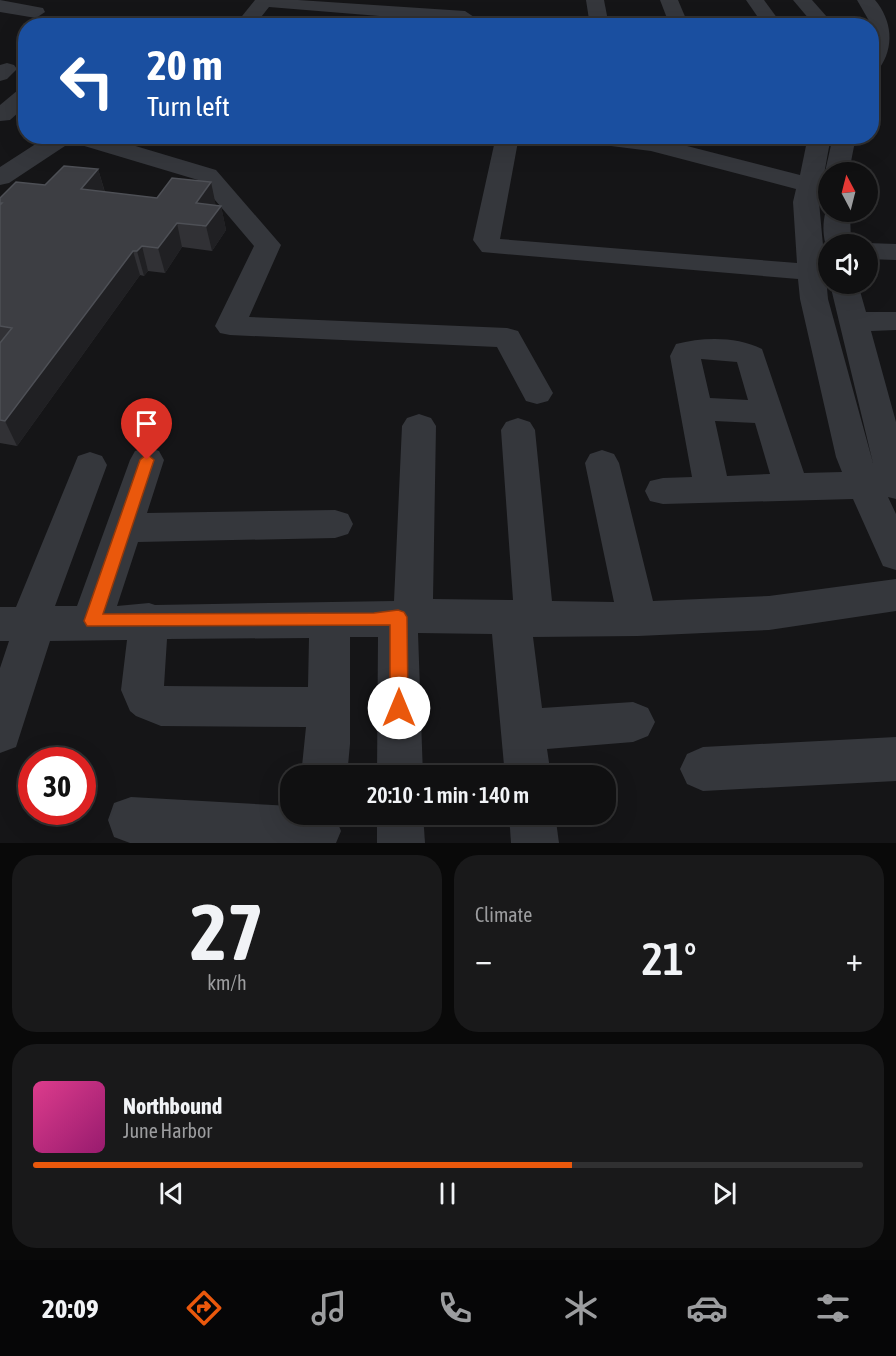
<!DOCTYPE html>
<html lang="en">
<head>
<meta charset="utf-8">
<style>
	:root { --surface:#101011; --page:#19191a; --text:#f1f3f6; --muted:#9c9d9f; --line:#303031; --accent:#ea580c }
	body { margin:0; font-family:"Asap Condensed",sans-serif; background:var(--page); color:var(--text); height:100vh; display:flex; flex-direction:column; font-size:22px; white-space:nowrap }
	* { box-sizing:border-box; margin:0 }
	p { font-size:20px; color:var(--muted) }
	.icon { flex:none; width:33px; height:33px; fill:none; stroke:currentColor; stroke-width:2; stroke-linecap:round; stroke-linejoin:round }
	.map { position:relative; height:843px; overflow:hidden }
	.side { display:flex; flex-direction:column; gap:12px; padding:12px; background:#090909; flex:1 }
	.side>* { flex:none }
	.guide { position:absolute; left:18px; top:18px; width:861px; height:126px; border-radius:24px; box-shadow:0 6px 24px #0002,0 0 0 2px var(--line); background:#1a4fa0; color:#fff; overflow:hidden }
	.needle { width:39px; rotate:353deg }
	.buttons { position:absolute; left:818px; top:162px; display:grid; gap:12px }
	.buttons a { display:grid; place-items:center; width:60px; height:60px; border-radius:50%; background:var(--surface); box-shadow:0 6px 24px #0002,0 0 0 2px var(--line); font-size:30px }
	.speed { position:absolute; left:18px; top:747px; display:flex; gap:12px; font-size:30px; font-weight:700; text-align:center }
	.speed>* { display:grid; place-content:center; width:78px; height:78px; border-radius:50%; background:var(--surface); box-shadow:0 6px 24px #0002,0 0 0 2px var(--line); line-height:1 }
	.speed .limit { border:9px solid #d22; background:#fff; color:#111 }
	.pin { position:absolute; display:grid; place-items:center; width:51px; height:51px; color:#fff; margin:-62px -26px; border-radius:50% 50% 50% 0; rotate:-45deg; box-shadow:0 0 6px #0007 }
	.pin .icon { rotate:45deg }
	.me { position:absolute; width:66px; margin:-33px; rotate:0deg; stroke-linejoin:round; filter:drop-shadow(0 0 4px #0008) }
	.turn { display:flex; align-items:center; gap:21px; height:126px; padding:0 30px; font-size:27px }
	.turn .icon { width:78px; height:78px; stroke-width:2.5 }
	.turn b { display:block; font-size:42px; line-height:51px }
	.big { font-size:45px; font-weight:600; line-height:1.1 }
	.side .widget { flex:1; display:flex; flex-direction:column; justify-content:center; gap:9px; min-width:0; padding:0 21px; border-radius:24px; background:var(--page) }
	.side .dial { align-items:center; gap:0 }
	.dial b { font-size:78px; line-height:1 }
	.song { display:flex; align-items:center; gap:18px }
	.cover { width:72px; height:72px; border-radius:9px; background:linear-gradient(135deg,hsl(330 70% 55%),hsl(320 70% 35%)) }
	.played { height:6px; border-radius:3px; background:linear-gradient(90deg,var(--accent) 65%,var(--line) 65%) }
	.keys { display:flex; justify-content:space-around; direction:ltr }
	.heat { display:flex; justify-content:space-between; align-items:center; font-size:33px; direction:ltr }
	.side .tiles { flex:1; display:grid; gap:12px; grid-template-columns:1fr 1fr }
	.widget:last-child { grid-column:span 2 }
	.trip { position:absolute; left:280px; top:765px; width:336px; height:60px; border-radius:24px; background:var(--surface); box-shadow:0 6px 24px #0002,0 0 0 2px var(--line); font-weight:600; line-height:60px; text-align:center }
	.tabs { display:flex; height:96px; justify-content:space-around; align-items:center; background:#060607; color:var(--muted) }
	.tabs .icon { width:42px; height:42px }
	.tabs .on { color:var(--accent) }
	.tabs b { font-size:27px; color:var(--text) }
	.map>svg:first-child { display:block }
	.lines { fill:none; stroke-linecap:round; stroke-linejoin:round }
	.minor { fill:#35373c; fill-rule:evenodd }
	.wall { fill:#313135 }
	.shaded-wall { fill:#202023 }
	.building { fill:#3d3e43; stroke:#4e5056; stroke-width:1.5 }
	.route { fill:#ea580c; stroke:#983908; stroke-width:1.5 }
</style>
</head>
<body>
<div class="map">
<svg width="896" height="843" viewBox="0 0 896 843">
	<rect width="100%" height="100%" fill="#151517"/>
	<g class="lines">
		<g class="minor">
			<polygon points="0,0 43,8 45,12 36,18 0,12"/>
			<polygon points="255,0 298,0 465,11 474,17 465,23 269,7 254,26 234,26"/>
			<polygon points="586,0 604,0 609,26 590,26"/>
			<polygon points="660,0 678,0 689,26 670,26"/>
			<polygon points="746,0 764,0 783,26 764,26"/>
			<polygon points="793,0 812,0 835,26 815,26"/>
			<path d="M857,0H875C892,20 895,47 879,69L872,71V26Z"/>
			<polygon points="7,63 14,65 17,69 7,79 0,81 0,65"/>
			<polygon points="26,89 26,106 10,120 0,121 0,105 18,90"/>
			<polygon points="48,136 102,136 216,170 281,245 249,317 507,328 518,331 553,393 548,401 537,404 526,401 497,347 230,335 220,333 215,326 254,246 198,180 71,142 9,183 0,185 0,167"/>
			<path d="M496,136H519L500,239L797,263L793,202L796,189L651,151L587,143L579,141L576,136L652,137L800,175L808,136H831L819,202L828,299L873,463L830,284H858L866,312H896V330L871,331L896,422V499L888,497L896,514V570L883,566L853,499L663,504L650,501L645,491L650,481L663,478L692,477L670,356L676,344C703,337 736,336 762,349L804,473L842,472L836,457L800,299L798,279L482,252L473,240ZM701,359L737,362L748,400L710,398ZM715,421L755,423L770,474L727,476Z"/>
			<polygon points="833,136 856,136 849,172 828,172 828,177 825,172"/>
			<path d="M828,207V212H850L851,244H828V249C822,240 822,216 828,207Z"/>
			<polygon points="867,243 896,244 896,260 867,259 867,244 861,244"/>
			<path d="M419,414L431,418L436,426L433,599L513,600L501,430L506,422L518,418L530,422L535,430L552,601L614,602L585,463L590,454L602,450L614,454L619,463L653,601L769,596L896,579V611L769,630L638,636L533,637L542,708L633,702L648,708L655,722L648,736L633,742L547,749L551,776H505L492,634L418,633L423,776H377L378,637H350V744L347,776H301L306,727L161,726L136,716L130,711L121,690L127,640L50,641L16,747L0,753V668L9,641H0V607H16L78,456L90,452L102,456L107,465L55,606H77L130,460L135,451L147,447L159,451L164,460L147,513L335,510L348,514L353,524L348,534L335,538L138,542L117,606L149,603L155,605L394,601L402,426L407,418ZM309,638L308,687L164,686L167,639Z"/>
			<polygon points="896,737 896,781 703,791 687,784 680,769 687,754 703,747"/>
			<polygon points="131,797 291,806 291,814 334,814 341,831 336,843 130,843 114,837 108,820 114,803"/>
			<polygon points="377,814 423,814 425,843 377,843"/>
			<polygon points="509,814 555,814 559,843 511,843"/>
		</g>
	</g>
	<polygon class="wall" points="98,169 105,192 157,198 211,182 215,205 221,206 226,230 212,251 182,247 165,273 148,271 144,276 140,275 17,446 0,443 0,198"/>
	<g class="shaded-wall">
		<polygon points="98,169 105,193 81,189"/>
		<polygon points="211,182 216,206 201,227 196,203"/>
		<polygon points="221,206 226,230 212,251 206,226"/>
		<polygon points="177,223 182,247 165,273 158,248"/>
		<polygon points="142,246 148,271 144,276 137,251"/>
		<polygon points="133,251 140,275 17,446 5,421"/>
	</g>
	<polygon class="building" points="64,166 98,169 81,189 157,198 172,178 211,182 196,203 221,206 206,226 177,223 158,248 142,246 137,251 133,251 5,421 0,420 0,343 12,328 0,326 0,205 2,203 0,203 0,198 16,182 45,185"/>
	<polygon class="route" points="147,454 154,460 103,614 374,613 398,610 404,612 407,617 408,708 405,714 399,716 393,714 390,708 390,625 87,626 84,621 140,460"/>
</svg>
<div class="buttons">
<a><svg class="needle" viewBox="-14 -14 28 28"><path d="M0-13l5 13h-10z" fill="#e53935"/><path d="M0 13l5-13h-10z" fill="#9c9d9f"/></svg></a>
<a><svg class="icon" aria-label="sound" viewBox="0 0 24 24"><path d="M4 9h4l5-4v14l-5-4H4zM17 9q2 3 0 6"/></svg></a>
</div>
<div class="speed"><div class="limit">30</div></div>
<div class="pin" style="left:147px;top:460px;background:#d93025"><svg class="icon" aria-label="arrive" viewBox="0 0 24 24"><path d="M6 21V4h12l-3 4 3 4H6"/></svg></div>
<svg class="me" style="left:399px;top:708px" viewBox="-20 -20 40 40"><circle r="19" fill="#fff"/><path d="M0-13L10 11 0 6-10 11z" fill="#ea580c"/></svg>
<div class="trip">20:10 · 1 min · 140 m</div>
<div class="guide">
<div class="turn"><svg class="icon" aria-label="left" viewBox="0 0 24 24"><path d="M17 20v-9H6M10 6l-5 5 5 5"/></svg><div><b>20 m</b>Turn left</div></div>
</div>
</div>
<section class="side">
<div class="tiles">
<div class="widget dial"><b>27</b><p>km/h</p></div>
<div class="widget"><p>Climate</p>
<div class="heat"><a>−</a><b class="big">21°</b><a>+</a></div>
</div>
<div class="widget">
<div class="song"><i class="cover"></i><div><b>Northbound</b><p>June Harbor</p></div></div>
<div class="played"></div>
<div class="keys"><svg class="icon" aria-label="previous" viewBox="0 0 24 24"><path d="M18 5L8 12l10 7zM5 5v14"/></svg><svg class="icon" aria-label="pause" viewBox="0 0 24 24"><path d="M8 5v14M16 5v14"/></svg><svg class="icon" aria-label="next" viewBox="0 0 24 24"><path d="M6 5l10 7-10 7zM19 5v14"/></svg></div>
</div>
</div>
</section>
<nav class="tabs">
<b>20:09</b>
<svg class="icon on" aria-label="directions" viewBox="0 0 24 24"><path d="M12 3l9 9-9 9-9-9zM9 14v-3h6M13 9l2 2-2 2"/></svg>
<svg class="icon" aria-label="music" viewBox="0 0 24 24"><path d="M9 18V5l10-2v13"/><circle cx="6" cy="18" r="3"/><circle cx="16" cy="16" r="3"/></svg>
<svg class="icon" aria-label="phone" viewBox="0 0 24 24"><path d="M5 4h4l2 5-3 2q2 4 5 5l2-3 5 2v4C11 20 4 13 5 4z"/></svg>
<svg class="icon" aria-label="climate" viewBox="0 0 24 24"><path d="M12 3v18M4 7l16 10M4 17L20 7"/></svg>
<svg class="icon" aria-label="car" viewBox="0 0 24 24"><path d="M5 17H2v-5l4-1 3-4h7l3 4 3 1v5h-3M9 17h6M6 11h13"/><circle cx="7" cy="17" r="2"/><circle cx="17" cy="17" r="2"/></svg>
<svg class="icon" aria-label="filters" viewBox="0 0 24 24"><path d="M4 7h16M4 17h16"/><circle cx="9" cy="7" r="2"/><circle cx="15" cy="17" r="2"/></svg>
</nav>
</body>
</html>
